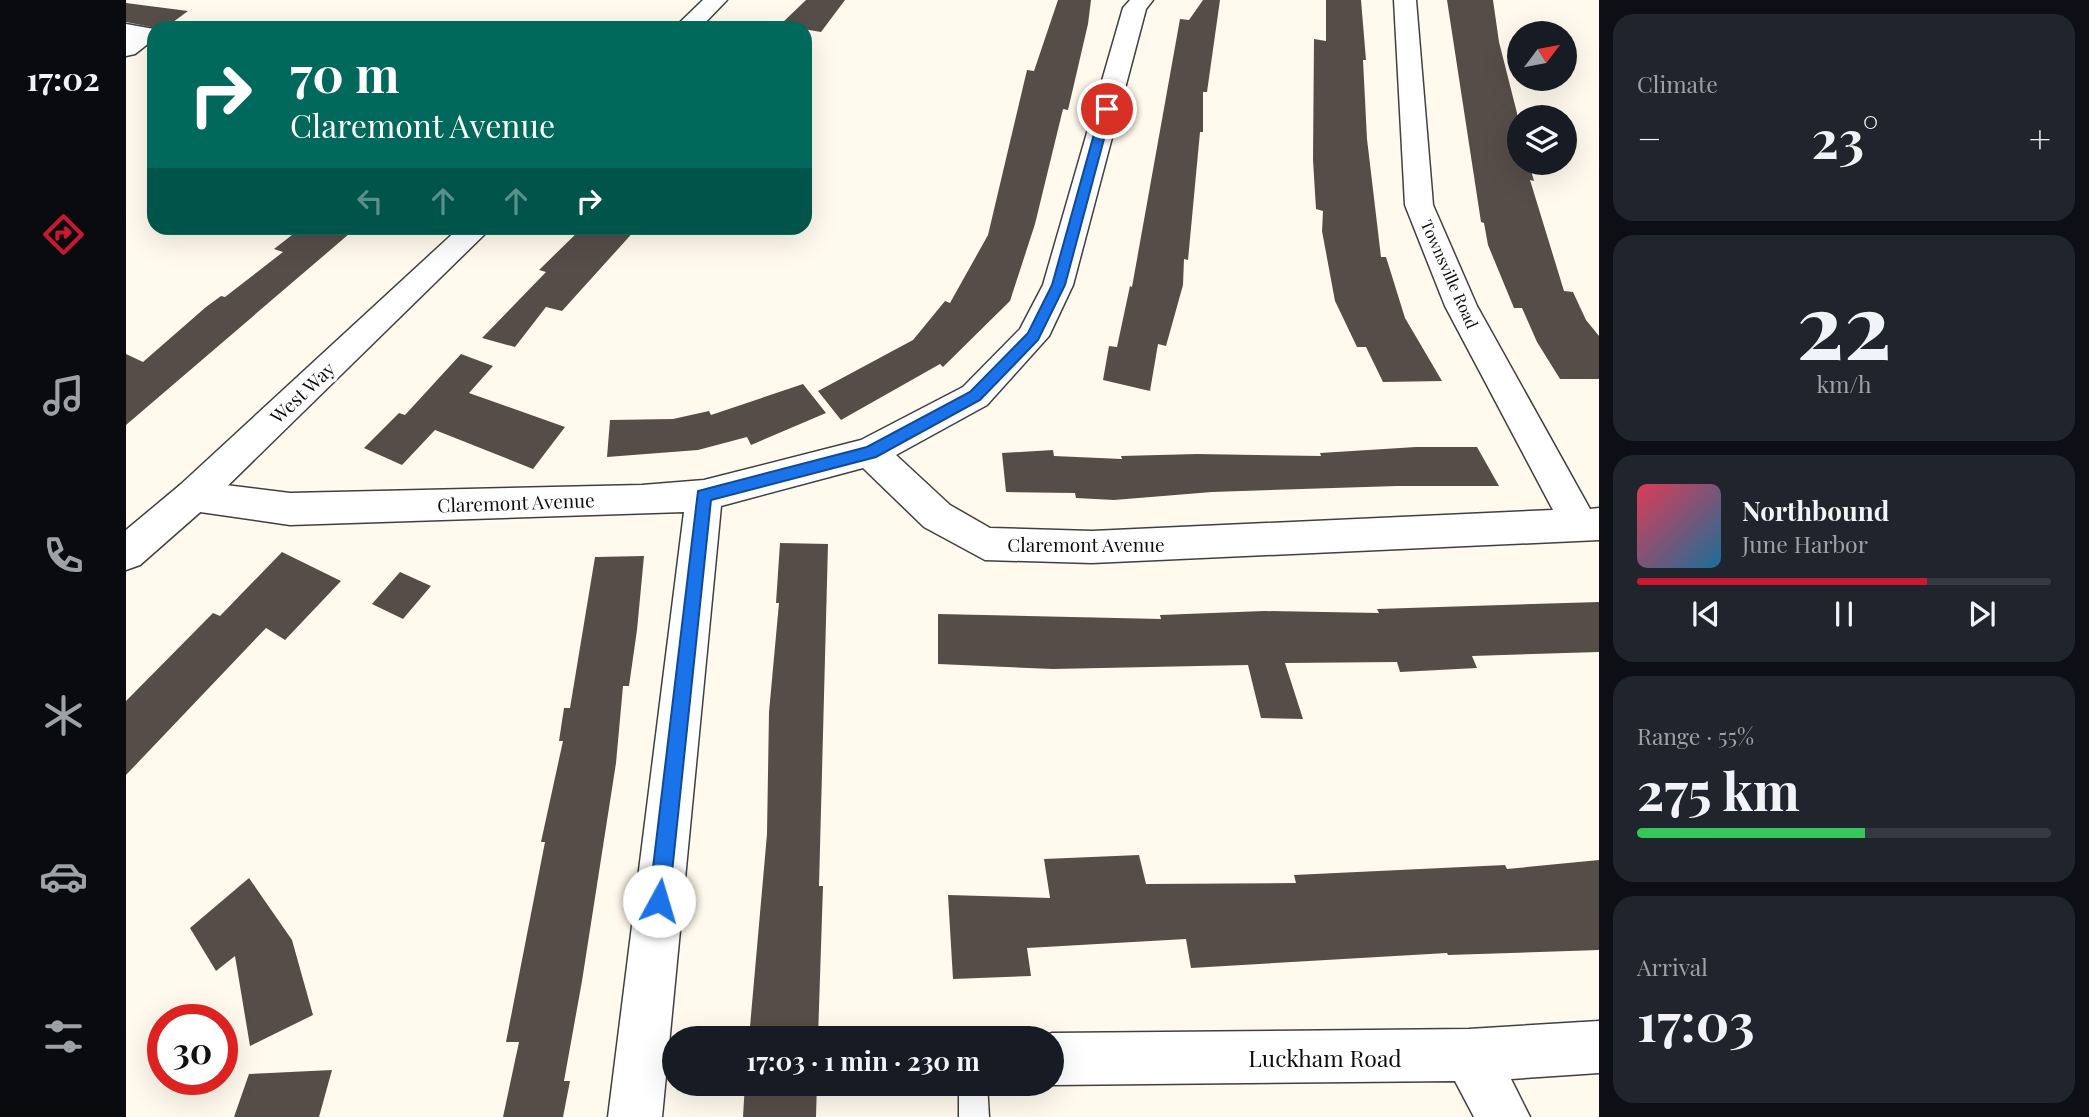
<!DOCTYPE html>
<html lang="en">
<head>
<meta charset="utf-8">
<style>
	:root { --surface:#171b24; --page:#20242c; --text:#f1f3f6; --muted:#9ea1a6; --line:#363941; --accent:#cb1731 }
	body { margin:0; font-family:"Playfair Display",serif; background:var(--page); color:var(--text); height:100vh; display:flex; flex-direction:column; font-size:26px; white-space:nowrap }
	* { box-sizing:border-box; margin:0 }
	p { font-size:23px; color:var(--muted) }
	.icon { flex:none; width:38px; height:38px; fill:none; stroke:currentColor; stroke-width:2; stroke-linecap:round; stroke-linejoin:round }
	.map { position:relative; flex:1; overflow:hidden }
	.details { display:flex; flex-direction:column; gap:14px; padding:14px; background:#0d0f14; width:490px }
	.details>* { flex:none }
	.guide { position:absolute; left:21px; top:21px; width:665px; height:214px; border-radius:21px; box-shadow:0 7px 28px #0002; background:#00695c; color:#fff; overflow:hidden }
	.needle { width:46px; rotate:58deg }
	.fabs { position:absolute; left:1381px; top:21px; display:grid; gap:14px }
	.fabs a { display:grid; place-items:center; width:70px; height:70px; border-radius:50%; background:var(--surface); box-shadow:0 7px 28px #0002; font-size:35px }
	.speed { position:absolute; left:21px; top:1004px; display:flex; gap:14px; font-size:35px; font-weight:700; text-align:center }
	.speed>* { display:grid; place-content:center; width:91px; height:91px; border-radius:50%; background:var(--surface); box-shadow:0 7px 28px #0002; line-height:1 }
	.speed .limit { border:10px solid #d22; background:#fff; color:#111 }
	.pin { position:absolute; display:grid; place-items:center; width:60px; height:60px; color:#fff; margin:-30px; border:4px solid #fff; border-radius:50%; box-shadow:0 2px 7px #0007 }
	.me { position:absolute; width:77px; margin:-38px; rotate:6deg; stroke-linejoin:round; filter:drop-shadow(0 0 5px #0008) }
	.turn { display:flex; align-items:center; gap:24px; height:147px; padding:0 28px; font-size:32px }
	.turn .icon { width:91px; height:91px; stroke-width:2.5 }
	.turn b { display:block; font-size:49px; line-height:60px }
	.lanes { display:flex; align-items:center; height:66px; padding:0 28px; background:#0003; justify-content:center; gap:35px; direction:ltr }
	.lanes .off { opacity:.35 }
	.big { font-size:52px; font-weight:700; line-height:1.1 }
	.details .tile { flex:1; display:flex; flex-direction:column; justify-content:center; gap:10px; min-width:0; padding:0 24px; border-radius:21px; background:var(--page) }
	.details .dial { align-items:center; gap:0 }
	.dial b { font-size:91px; line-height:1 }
	.song { display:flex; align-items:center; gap:21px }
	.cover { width:84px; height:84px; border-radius:10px; background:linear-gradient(135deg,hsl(350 70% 55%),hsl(200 70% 35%)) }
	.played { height:7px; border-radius:4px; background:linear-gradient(90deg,var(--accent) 70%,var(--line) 70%) }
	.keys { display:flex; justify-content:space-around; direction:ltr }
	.heat { display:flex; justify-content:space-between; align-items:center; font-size:38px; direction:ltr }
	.charge { height:10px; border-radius:5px; background:linear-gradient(90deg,#34c759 55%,var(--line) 0) }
	.trip { position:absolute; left:536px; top:1026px; width:402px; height:70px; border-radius:35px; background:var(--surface); box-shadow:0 7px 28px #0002; font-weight:700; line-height:70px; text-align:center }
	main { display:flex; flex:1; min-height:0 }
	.dock { display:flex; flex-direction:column; width:126px; justify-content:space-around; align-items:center; background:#090b0e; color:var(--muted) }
	.dock .icon { width:49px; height:49px }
	.dock .on { color:var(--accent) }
	.dock b { font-size:32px; color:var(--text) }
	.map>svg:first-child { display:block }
	.building { fill:#574d48 }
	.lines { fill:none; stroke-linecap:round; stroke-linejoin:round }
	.service-casing { stroke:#404040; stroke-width:3 }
	.minor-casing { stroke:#404040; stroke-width:3 }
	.tertiary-casing { stroke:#404040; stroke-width:3 }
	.service { fill:#fff; fill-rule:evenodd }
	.minor { fill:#fff; fill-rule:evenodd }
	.tertiary { fill:#fff; fill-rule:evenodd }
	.route { fill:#1a73e8; stroke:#114b97; stroke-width:2 }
	.labels { text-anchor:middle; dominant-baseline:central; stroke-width:7; stroke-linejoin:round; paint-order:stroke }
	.far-street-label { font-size:16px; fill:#0d0d0d; stroke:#fff }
	.street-label { font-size:19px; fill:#0d0d0d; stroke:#fff }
	.near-street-label { font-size:23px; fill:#0d0d0d; stroke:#fff }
</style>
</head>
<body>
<main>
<nav class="dock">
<b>17:02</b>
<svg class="icon on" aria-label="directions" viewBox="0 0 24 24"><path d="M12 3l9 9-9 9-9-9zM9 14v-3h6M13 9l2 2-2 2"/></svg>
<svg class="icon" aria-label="music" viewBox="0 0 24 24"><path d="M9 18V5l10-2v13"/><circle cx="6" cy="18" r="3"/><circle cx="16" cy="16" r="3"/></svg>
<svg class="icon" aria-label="phone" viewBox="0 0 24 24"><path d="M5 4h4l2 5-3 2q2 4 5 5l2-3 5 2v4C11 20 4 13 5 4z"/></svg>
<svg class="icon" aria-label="climate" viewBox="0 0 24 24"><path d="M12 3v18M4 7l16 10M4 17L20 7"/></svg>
<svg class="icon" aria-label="car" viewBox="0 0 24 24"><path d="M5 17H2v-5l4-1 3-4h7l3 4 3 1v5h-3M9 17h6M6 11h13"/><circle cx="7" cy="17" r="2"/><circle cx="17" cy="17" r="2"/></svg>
<svg class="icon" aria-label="filters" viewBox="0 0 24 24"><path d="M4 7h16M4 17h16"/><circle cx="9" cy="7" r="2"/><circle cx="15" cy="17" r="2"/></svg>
</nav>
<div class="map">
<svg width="1473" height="1117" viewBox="0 0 1473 1117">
	<rect width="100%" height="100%" fill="#fffaed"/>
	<g class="building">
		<polygon points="680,0 719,0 695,32 654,25"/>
		<polygon points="932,0 965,0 962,24 942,110 937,109 909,224 884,301 817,367 814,364 715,420 692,391 787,340 819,301 824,303 862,235 901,70 908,71"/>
		<polygon points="1077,0 1094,0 1081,92 1077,92 1077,132 1074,132 1062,260 1058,259 1057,285 1040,346 1032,344 1024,391 977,380 983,346 991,347 1004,286 1006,287 1054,19 1063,20"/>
		<polygon points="1200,0 1235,0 1240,60 1237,60 1241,139 1255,257 1260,257 1279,318 1316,381 1257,382 1240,347 1231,347 1209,301 1196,231 1197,211 1190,209 1187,160 1188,39 1200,41"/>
		<polygon points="1321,0 1367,0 1373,42 1391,113 1393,163 1403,163 1408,181 1404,180 1438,291 1447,292 1460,320 1473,336 1473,379 1434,379 1411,342 1396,308 1388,308 1362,245 1358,223 1355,222"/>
		<polygon points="0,3 62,11 39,28 30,28 0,22"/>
		<polygon points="175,228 230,228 0,425 0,354 17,362 80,307 95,296 99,297 157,252 148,249"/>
		<polygon points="456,228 511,228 436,311 420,307 389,347 356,338 420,272 413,270"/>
		<polygon points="335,354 367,366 343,393 439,427 407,469 309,430 276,465 238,448 273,413 279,415"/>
		<polygon points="677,384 700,413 625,445 621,437 572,450 481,457 484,420 547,419 583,411 585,415"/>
		<polygon points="1290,447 1351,447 1373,486 1271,486 1086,492 988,500 950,498 949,493 880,492 876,453 927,450 928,456 996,459 995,456 1071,454 1195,456 1194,453"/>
		<polygon points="654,543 702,544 693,886 697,886 692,1038 623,1038 641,834 643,712 653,603 650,603"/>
		<polygon points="156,552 215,581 159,640 140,628 0,775 0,701 87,613 94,616"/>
		<polygon points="518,556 511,630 503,686 497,686 490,763 456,981 438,1081 444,1081 437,1117 377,1117 393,1042 380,1042 419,842 415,842 437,741 433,741 438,708 444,708 469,557"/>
		<polygon points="274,572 305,586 277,619 246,604"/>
		<polygon points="1473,602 1473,652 1346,656 1351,668 1274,672 1271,662 1159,663 1177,719 1135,718 1122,665 927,669 812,664 812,614 1035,619 1034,615 1138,611 1253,613 1251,609"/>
		<polygon points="1013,855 1020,884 1170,883 1168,875 1379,865 1381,869 1473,860 1473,950 1322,955 1321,953 1065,968 1060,939 901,948 905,976 827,979 822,895 924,898 918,859"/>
		<polygon points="123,878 166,940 187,1015 124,1046 109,956 90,971 64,928"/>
		<polygon points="206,1070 193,1117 108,1117 123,1074"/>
		<polygon points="619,1083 691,1083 690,1117 617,1117"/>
	</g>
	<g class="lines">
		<g class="service-casing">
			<polygon id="service" points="833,1083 861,1083 863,1117 833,1117"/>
		</g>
		<g class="minor-casing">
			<g id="minor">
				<polygon points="1004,0 1027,0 1020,9 947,285 923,336 861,405 770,455 824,505 864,528 966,531 1427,510 1319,306 1279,205 1268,0 1290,0 1307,205 1351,306 1464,509 1473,508 1473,540 966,563 859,560 798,527 737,468 595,506 536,1117 482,1117 558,512 164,525 67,511 54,507 49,496 54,485 67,481 164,493 516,485 578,480 735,440 837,387 894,329 917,285 997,8"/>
				<polygon points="0,24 28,29 28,39 9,54 0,56"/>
				<polygon points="1473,1021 1473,1073 1385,1079 1404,1117 1348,1117 1329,1081 926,1085 921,1083 926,1083 926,1038 914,1038 926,1033 1343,1029"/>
			</g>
		</g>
		<g class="tertiary-casing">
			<g id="tertiary">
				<polygon points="577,0 601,0 574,28 548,28"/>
				<polygon points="333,228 365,228 80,507 14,565 0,570 0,530 54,485"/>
			</g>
		</g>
		<use href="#service" class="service"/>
		<use href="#minor" class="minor"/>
		<use href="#tertiary" class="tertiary"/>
	</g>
	<polygon class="route" points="981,106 986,109 939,285 912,340 854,400 750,457 585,500 543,901 540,908 533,911 526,908 523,901 572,491 741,447 844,392 902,333 926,285 975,109"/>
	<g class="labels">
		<g class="far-street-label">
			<text transform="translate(1324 274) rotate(66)">Townsville Road</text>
		</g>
		<g class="street-label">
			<text transform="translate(176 392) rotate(-43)">West Way</text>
			<text transform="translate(390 502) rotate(-2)">Claremont Avenue</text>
			<text x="960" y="544">Claremont Avenue</text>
		</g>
		<g class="near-street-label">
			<text x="1199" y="1057">Luckham Road</text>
		</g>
	</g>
</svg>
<div class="fabs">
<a><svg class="needle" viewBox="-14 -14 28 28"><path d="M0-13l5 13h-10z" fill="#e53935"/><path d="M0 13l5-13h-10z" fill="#9ea1a6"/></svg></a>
<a><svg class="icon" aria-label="layers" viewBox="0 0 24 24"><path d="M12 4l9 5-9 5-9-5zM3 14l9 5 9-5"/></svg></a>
</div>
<div class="speed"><div class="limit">30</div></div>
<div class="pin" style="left:981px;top:109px;background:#d93025"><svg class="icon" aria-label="arrive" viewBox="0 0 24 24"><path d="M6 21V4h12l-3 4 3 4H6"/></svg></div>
<svg class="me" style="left:533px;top:901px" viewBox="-20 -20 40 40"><circle r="19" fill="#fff"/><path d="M0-13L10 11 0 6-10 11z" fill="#1a73e8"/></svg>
<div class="trip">17:03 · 1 min · 230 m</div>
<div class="guide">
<div class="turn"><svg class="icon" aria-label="right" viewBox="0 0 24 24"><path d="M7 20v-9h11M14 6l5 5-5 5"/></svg><div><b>70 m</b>Claremont Avenue</div></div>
<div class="lanes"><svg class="icon off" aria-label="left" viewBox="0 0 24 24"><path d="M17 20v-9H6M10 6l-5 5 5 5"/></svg><svg class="icon off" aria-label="ahead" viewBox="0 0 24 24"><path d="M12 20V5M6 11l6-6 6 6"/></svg><svg class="icon off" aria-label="ahead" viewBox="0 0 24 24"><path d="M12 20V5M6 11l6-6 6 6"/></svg><svg class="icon" aria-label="right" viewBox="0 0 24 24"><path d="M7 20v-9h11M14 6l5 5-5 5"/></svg></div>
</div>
</div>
<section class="details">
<div class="tile"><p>Climate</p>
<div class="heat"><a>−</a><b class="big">23°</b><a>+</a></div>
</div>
<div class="tile dial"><b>22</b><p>km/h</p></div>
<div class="tile">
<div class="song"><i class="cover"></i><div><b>Northbound</b><p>June Harbor</p></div></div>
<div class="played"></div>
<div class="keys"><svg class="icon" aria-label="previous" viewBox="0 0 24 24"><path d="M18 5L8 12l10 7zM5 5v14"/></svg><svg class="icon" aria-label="pause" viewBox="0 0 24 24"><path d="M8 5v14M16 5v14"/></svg><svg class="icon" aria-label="next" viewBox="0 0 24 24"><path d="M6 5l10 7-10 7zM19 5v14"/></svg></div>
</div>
<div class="tile"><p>Range · 55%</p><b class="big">275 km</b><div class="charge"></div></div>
<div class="tile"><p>Arrival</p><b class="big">17:03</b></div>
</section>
</main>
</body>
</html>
